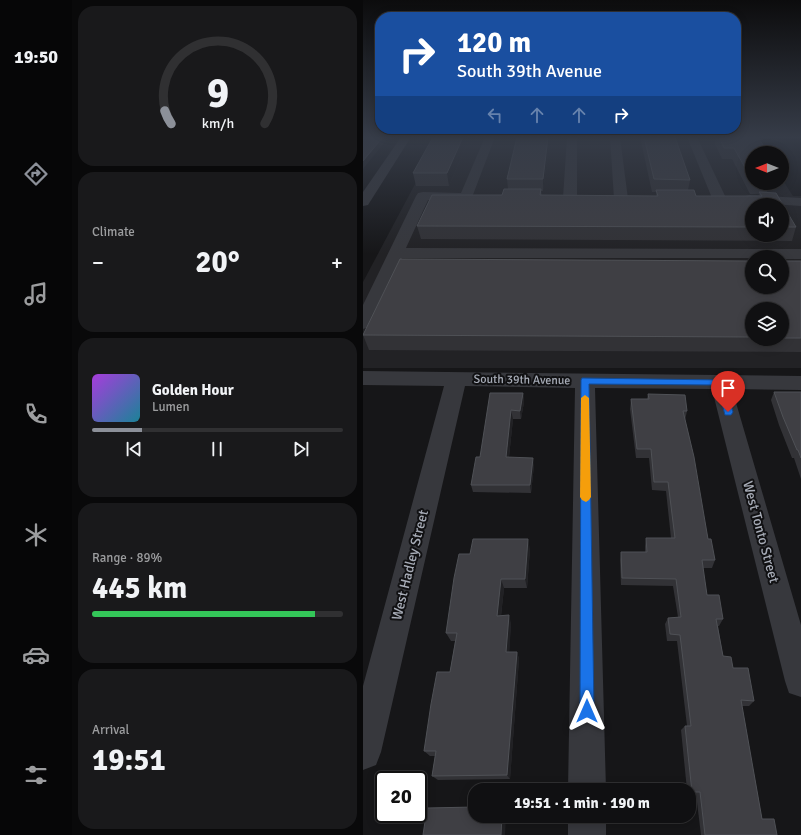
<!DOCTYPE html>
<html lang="en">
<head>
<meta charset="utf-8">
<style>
	:root { --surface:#101012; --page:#19191b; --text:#f1f3f6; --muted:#9c9d9f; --line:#303032; --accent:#8c9099 }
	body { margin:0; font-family:Signika,sans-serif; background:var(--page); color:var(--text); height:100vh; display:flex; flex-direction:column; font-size:15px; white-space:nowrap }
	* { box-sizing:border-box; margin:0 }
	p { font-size:13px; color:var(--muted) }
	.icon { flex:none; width:22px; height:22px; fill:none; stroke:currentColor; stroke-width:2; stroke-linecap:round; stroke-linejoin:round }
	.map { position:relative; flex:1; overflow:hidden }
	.drawer { display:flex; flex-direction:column; gap:6px; padding:6px; background:#09090a; width:291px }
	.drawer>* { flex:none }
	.guide { position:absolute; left:12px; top:12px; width:366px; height:122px; border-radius:16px; box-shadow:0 2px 10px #0003,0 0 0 1px var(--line); background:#1a4fa0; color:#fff; overflow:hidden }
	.needle { width:26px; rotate:270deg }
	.tools { position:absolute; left:382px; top:146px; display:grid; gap:8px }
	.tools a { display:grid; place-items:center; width:44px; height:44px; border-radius:50%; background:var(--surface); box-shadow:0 2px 10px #0003,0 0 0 1px var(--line); font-size:20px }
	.speed { position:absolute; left:12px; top:771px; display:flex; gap:8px; font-size:20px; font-weight:700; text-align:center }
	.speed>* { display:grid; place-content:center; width:52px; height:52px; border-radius:50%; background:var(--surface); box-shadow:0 2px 10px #0003,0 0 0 1px var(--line); line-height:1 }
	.speed .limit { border:2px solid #111; border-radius:6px; background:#fff; color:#111 }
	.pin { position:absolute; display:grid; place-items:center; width:34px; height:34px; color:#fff; margin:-41px -17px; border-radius:50% 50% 50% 0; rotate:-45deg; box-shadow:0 0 4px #0007 }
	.pin .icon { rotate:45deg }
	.me { position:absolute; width:44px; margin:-22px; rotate:0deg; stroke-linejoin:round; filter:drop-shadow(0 0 3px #0008) }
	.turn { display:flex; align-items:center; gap:14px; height:84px; padding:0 16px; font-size:18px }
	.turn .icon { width:52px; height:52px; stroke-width:2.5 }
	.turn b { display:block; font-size:28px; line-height:34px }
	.lanes { display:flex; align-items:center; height:38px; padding:0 16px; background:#0003; justify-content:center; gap:20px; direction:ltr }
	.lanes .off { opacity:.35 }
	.big { font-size:30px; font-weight:800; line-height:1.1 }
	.drawer .card { flex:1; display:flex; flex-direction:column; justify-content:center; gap:6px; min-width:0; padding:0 14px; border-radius:16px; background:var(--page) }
	.drawer .dial { align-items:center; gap:0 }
	.dial svg { height:104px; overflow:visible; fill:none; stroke:var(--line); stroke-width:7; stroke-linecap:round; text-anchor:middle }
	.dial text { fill:var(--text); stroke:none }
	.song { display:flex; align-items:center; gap:12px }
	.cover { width:48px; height:48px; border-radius:6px; background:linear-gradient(135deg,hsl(280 70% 55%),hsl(190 70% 35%)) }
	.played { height:4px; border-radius:2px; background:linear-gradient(90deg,var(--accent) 20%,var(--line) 20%) }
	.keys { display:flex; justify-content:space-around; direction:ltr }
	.heat { display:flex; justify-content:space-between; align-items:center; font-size:22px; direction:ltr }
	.charge { height:6px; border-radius:3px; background:linear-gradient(90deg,#34c759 89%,var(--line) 0) }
	.trip { position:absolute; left:105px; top:783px; width:228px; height:40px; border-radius:16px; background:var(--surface); box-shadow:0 2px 10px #0003,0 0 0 1px var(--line); font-weight:800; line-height:40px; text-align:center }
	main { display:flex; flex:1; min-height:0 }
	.tab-bar { display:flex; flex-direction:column; width:72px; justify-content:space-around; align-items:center; background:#060607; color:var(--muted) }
	.tab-bar .icon { width:28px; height:28px }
	.tab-bar .selected { color:var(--accent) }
	.tab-bar b { font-size:18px; color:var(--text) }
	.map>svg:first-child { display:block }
	.built { fill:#222225; fill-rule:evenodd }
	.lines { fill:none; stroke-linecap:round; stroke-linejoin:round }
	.minor { fill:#37383d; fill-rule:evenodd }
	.wall { fill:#323236; fill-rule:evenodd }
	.shaded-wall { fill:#212124 }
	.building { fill:#3f3f44; stroke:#4f5156 }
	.route { fill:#1a73e8; stroke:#114b97 }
	.slow { fill:#f59e0b }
	.labels { text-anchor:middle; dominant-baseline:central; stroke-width:4; stroke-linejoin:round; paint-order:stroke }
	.street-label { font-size:12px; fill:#a8adb8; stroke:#111113 }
	.near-street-label { font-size:14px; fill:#a8adb8; stroke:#111113 }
</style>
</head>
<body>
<main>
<nav class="tab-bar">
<b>19:50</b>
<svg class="icon selected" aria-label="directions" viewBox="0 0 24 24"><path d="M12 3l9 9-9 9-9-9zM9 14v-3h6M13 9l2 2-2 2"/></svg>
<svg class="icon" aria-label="music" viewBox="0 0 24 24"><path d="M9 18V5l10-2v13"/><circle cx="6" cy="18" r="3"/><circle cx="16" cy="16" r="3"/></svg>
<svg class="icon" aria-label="phone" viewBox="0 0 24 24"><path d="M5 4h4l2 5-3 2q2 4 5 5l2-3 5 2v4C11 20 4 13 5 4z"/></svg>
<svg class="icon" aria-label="climate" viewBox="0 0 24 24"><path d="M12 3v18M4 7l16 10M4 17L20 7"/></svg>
<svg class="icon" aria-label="car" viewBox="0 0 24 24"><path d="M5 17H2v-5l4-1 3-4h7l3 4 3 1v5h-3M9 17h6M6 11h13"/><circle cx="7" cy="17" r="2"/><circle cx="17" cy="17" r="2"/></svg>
<svg class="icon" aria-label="filters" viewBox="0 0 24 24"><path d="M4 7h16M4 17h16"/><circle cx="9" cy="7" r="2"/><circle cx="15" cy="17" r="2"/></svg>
</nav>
<section class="drawer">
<div class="card dial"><svg viewBox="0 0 100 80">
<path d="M14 69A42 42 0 1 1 86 69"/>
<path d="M14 69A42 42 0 0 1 9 59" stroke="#8c9099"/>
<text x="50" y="56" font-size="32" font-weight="700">9</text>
<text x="50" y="72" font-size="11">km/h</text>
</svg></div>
<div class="card"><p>Climate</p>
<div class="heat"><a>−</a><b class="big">20°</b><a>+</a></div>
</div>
<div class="card">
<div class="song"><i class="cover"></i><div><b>Golden Hour</b><p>Lumen</p></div></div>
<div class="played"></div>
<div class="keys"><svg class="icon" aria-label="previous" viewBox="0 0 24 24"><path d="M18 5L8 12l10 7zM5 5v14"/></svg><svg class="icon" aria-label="pause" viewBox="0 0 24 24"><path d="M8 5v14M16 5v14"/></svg><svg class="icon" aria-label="next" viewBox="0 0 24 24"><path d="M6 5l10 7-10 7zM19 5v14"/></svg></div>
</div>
<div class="card"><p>Range · 89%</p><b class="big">445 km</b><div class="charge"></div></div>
<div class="card"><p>Arrival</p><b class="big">19:51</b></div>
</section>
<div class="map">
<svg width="438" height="835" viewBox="0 0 438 835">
	<rect width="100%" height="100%" fill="#161618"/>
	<path class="built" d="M77,137H413L417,142H396L389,153V183H419V179L430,196H438V368H0V282ZM389,205H419V235H389ZM389,257H419V287H389ZM389,309H419V339H389Z"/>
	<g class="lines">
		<g class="minor">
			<polygon points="38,137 48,137 5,205 0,206 0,192"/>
			<polygon points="122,137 132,137 108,200 65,200 43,248 438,249 438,259 419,259 419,257 389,257 389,258 39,258 9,323 6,327 0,329 0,305 53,196 55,193 60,192 98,193"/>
			<polygon points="204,137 214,137 214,198 212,201 202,201 200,198"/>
			<polygon points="247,137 257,137 265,199 263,202 253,202 251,199"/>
			<polygon points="324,137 334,137 363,198 361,201 351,201 349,198"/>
			<polygon points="387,195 438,198 438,206 382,202 380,199 382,196"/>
			<polygon points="0,371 438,376 438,390 369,389 438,625 438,697 426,693 422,681 349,389 232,388 243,790 205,790 212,388 102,386 18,752 13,765 0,770 0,686 81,386 0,385"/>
			<rect x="205" y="816" width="38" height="19"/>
		</g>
	</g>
	<g class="wall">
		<polygon points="107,137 86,186 53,186 50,173"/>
		<path d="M154,137H187L180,191H178L179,195L293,196V192H289L277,137H312L327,180L325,190H331L333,196H395L396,194H387L369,159H359L352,144L353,137H395L405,153H389V183H418L416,188H405L404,193H413L433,227L429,241L58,239L54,226L69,195H139L141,189H145L144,179ZM389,205H419V235H389Z"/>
		<path d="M438,261V352L6,350L0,335ZM389,309H419V339H389Z"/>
		<polygon points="411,392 438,392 438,479 431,458 429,458 416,425 408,400"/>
		<polygon points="160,393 161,402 158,419 150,419 146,457 171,465 168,493 110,492 108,485 117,457"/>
		<polygon points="285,394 324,411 322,420 345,539 352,560 349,568 340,568 344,595 360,619 356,626 355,626 360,656 370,668 391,701 386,706 379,706 399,819 414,835 338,835 333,794 326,794 326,790 324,790 318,730 322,726 324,726 314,641 304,641 302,624 305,618 315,617 310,586 258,585 257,560 258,552 282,552 282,546 283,538 308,538 303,491 289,490 286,458 273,458 267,409 268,399 284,399"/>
		<polygon points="167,549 164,588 141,588 138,616 148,623 146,652 154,652 156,659 147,779 75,780 69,776 72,756 67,756 61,751 87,672 92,641 88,641 83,633 107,554"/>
	</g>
	<g class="shaded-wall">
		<polygon points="20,137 26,137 0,169 0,161"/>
		<polygon points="100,137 107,137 86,186 84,173"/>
		<polygon points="185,137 187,137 180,191 180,179"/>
		<polygon points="160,393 161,402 158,419 157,411"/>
		<polygon points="148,410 150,419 145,465 143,457"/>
		<polygon points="170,458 171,465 168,493 167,485"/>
		<polygon points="165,539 167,549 164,588 162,579"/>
		<polygon points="138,579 141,588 137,624 134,616"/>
		<polygon points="146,615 148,623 146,659 143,652"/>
		<polygon points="154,652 156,659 147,779 144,775"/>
		<polygon points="139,816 143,816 142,835 138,835"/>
	</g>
	<g class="building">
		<polygon points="0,137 20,137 0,161"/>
		<polygon points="70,137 100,137 84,173 50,173"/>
		<polygon points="154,137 185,137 180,179 144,179"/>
		<polygon points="281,137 312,137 327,180 291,179"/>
		<polygon points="356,137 395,137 405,153 389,153 389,180 371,148 361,148"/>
		<polygon points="141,189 178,189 177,195 295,196 293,190 331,190 333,196 399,196 396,192 413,193 433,227 419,227 419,205 389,205 389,227 54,226 69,195 139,195"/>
		<polygon points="37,259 389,261 389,287 419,287 419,261 438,261 438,338 419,338 419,309 389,309 389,337 0,335"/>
		<polygon points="411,392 438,392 438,458 435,450 434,450 420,417"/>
		<polygon points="127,393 160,393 157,411 148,410 143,457 170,458 167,485 108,485 113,457 117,457"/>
		<polygon points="285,394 322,395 324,411 320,411 331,457 345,539 348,539 352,560 339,560 344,595 356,595 360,619 353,619 360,656 368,657 370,668 385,668 391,701 378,700 399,819 411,819 414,835 342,835 337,792 329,792 322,726 328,726 317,635 307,634 305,618 318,617 313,579 259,578 258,552 284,552 283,538 312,538 305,482 291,482 288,449 274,449 268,399 286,399"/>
		<polygon points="110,539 165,539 162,579 138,579 134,616 146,615 143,652 154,652 144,775 69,776 73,751 61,751 68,704 74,672 87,672 94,633 83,633 91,578 96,554 107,554"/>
		<polygon points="112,807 112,816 139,816 138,835 60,835 64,808"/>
	</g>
	<linearGradient id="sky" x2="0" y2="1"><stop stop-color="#0c0c0d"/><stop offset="0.54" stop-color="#363c48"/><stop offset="1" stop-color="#363c48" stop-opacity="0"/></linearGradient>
	<rect width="438" height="254" fill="url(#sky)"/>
	<polygon class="route" points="219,378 357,380 361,382 370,412 368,415 362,415 354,385 226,384 231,711 229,716 224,718 219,716 217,711 218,380"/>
	<polygon class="slow" points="222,395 226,398 228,497 226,500 223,502 219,500 217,497 218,398"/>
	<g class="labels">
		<g class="street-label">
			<text transform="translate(159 380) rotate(1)">South 39th Avenue</text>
		</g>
		<g class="near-street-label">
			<text transform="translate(398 532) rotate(75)">West Tonto Street</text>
			<text transform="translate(47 565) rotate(-76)">West Hadley Street</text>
		</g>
	</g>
</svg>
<div class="tools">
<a><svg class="needle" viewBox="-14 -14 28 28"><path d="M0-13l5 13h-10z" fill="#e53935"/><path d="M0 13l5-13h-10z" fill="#9c9d9f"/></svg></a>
<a><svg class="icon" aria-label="sound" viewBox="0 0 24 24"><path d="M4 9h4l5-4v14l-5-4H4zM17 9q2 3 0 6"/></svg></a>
<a><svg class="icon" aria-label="search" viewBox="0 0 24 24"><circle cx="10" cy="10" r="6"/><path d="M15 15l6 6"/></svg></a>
<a><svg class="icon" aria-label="layers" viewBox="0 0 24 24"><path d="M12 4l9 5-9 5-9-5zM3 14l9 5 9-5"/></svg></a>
</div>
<div class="speed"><div class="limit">20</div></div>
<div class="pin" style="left:365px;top:412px;background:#d93025"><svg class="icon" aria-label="arrive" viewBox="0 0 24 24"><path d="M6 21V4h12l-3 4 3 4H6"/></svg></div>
<svg class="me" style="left:224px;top:711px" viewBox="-20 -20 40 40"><path d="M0-17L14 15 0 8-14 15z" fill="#1a73e8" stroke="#fff" stroke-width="4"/></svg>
<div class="trip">19:51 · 1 min · 190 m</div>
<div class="guide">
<div class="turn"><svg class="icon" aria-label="right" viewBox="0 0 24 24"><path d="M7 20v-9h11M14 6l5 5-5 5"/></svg><div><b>120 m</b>South 39th Avenue</div></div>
<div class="lanes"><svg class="icon off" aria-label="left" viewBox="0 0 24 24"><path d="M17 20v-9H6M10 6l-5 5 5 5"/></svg><svg class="icon off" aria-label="ahead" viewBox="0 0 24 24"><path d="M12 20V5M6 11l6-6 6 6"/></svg><svg class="icon off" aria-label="ahead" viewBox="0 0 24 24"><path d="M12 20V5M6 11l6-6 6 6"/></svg><svg class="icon" aria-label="right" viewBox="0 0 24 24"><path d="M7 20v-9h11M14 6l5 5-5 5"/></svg></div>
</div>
</div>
</main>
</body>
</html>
